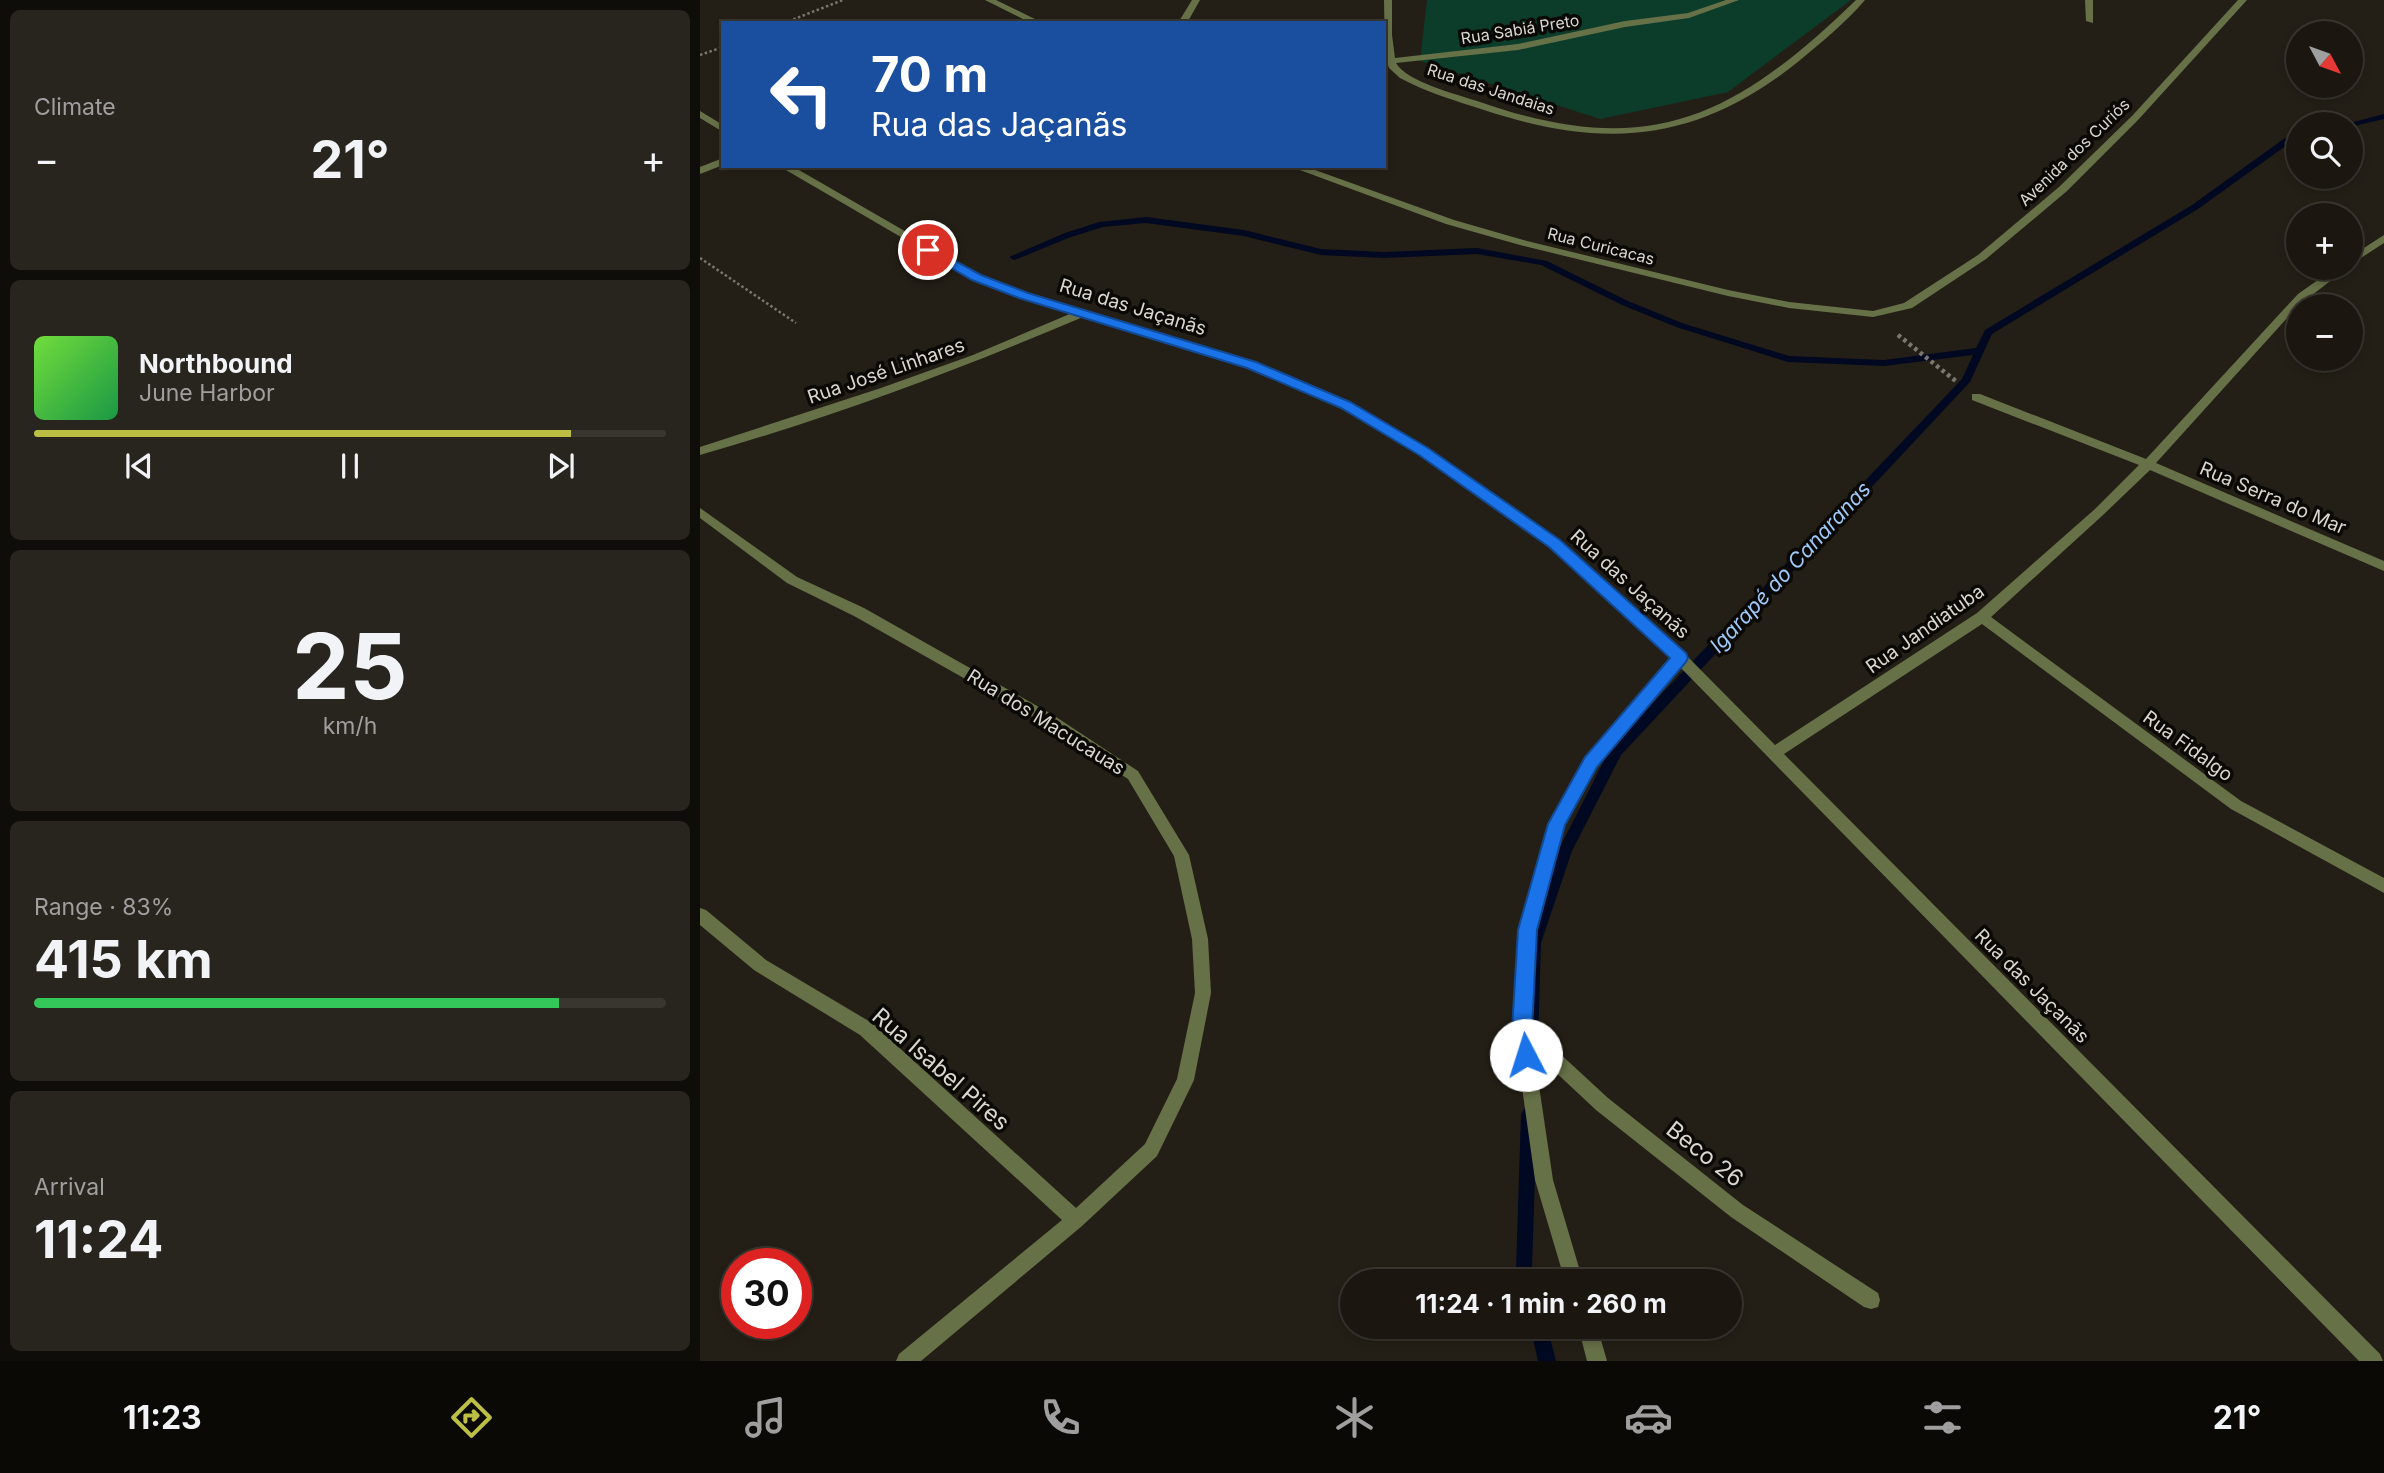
<!DOCTYPE html>
<html lang="en">
<head>
<meta charset="utf-8">
<style>
	:root { --surface:#1b1710; --page:#28241e; --text:#f1f3f6; --muted:#a09f9f; --line:#393630; --accent:#bcbf43 }
	body { margin:0; font-family:Inter,sans-serif; background:var(--page); color:var(--text); height:100vh; display:flex; flex-direction:column; font-size:26px; white-space:nowrap }
	* { box-sizing:border-box; margin:0 }
	p { font-size:23px; color:var(--muted) }
	.icon { flex:none; width:38px; height:38px; fill:none; stroke:currentColor; stroke-width:2; stroke-linecap:round; stroke-linejoin:round }
	.map { position:relative; flex:1; overflow:hidden }
	.panel { display:flex; flex-direction:column; gap:10px; padding:10px; background:#0f0d09; width:700px }
	.panel>* { flex:none }
	.banner { position:absolute; left:21px; top:21px; width:665px; height:147px; border-radius:0px; box-shadow:0 4px 10px #0003,0 0 0 2px var(--line); background:#1a4fa0; color:#fff; overflow:hidden }
	.needle { width:46px; rotate:131deg }
	.fabs { position:absolute; left:1586px; top:21px; display:grid; gap:14px }
	.fabs a { display:grid; place-items:center; width:77px; height:77px; border-radius:50%; background:var(--surface); box-shadow:0 4px 10px #0003,0 0 0 2px var(--line); font-size:35px }
	.speed { position:absolute; left:21px; top:1248px; display:flex; gap:14px; font-size:35px; font-weight:700; text-align:center }
	.speed>* { display:grid; place-content:center; width:91px; height:91px; border-radius:50%; background:var(--surface); box-shadow:0 4px 10px #0003,0 0 0 2px var(--line); line-height:1 }
	.speed .limit { border:10px solid #d22; background:#fff; color:#111 }
	.pin { position:absolute; display:grid; place-items:center; width:60px; height:60px; color:#fff; margin:-30px; border:4px solid #fff; border-radius:50%; box-shadow:0 2px 7px #0007 }
	.me { position:absolute; width:77px; margin:-38px; rotate:355deg; stroke-linejoin:round; filter:drop-shadow(0 0 5px #0008) }
	.turn { display:flex; align-items:center; gap:24px; height:147px; padding:0 35px; font-size:32px }
	.turn .icon { width:91px; height:91px; stroke-width:2.5 }
	.turn b { display:block; font-size:49px; line-height:60px }
	.big { font-size:52px; font-weight:700; line-height:1.1 }
	.panel .card { flex:1; display:flex; flex-direction:column; justify-content:center; gap:10px; min-width:0; padding:0 24px; border-radius:10px; background:var(--page) }
	.panel .dial { align-items:center; gap:0 }
	.dial b { font-size:91px; line-height:1 }
	.song { display:flex; align-items:center; gap:21px }
	.cover { width:84px; height:84px; border-radius:10px; background:linear-gradient(135deg,hsl(100 70% 55%),hsl(140 70% 35%)) }
	.played { height:7px; border-radius:4px; background:linear-gradient(90deg,var(--accent) 85%,var(--line) 85%) }
	.keys { display:flex; justify-content:space-around; direction:ltr }
	.heat { display:flex; justify-content:space-between; align-items:center; font-size:38px; direction:ltr }
	.charge { height:10px; border-radius:5px; background:linear-gradient(90deg,#34c759 83%,var(--line) 0) }
	.trip { position:absolute; left:640px; top:1269px; width:402px; height:70px; border-radius:35px; background:var(--surface); box-shadow:0 4px 10px #0003,0 0 0 2px var(--line); font-weight:700; line-height:70px; text-align:center }
	.menu { display:flex; height:112px; justify-content:space-around; align-items:center; background:#0b0906; color:var(--muted) }
	.menu .icon { width:49px; height:49px }
	.menu .active { color:var(--accent) }
	.menu b { font-size:32px; color:var(--text) }
	main { display:flex; flex:1; min-height:0 }
	.map>svg:first-child { display:block }
	.green { fill:#0c3d2b }
	.lines { fill:none; stroke-linecap:round; stroke-linejoin:round }
	.stream { fill:#000921; fill-rule:evenodd }
	.path-far1 { stroke:#7b776f; stroke-width:2.5; stroke-dasharray:2.5 2.5; stroke-linecap:butt }
	.path { stroke:#7b776f; stroke-width:4.5; stroke-dasharray:3.5 3.5; stroke-linecap:butt }
	.service { fill:#677148; fill-rule:evenodd }
	.minor { fill:#677148; fill-rule:evenodd }
	.route { fill:#1a73e8; stroke:#114b97; stroke-width:2 }
	.labels { text-anchor:middle; dominant-baseline:central; stroke-width:7; stroke-linejoin:round; paint-order:stroke }
	.far-street-label { font-size:16px; fill:#dad7d0; stroke:#0b0906 }
	.street-label { font-size:19px; fill:#dad7d0; stroke:#0b0906 }
	.water-label { font-size:21px; font-style:italic; fill:#9ec9fa; stroke:#0b0906 }
	.near-street-label { font-size:23px; fill:#dad7d0; stroke:#0b0906 }
</style>
</head>
<body>
<main>
<section class="panel">
<div class="card"><p>Climate</p>
<div class="heat"><a>−</a><b class="big">21°</b><a>+</a></div>
</div>
<div class="card">
<div class="song"><i class="cover"></i><div><b>Northbound</b><p>June Harbor</p></div></div>
<div class="played"></div>
<div class="keys"><svg class="icon" aria-label="previous" viewBox="0 0 24 24"><path d="M18 5L8 12l10 7zM5 5v14"/></svg><svg class="icon" aria-label="pause" viewBox="0 0 24 24"><path d="M8 5v14M16 5v14"/></svg><svg class="icon" aria-label="next" viewBox="0 0 24 24"><path d="M6 5l10 7-10 7zM19 5v14"/></svg></div>
</div>
<div class="card dial"><b>25</b><p>km/h</p></div>
<div class="card"><p>Range · 83%</p><b class="big">415 km</b><div class="charge"></div></div>
<div class="card"><p>Arrival</p><b class="big">11:24</b></div>
</section>
<div class="map">
<svg width="1684" height="1361" viewBox="0 0 1684 1361">
	<rect width="100%" height="100%" fill="#241f16"/>
	<polygon class="green" points="727,0 1151,0 1028,92 900,119 720,61"/>
	<g class="lines">
		<g class="stream">
			<polygon points="1684,114 1684,119 1650,127 1650,124 1646,124"/>
			<polygon points="1598,136 1598,141 1591,142 1498,209 1292,334 1270,382 921,755 872,851 841,943 838,1043 836,1048 831,1050 826,1048 824,1043 827,943 858,851 911,747 1262,379 1273,355 1184,366 1088,362 976,327 922,305 841,265 777,254 684,258 621,255 544,236 446,223 403,227 371,237 317,259 314,260 309,257 365,233 399,222 446,217 544,230 621,249 684,252 777,248 847,261 928,301 982,323 1089,356 1184,360 1276,348 1285,330 1492,205 1585,138"/>
			<polygon points="829,1107 834,1109 837,1114 832,1269 835,1281 819,1281 816,1269 821,1114 824,1109"/>
			<polygon points="830,1326 847,1326 856,1361 838,1361"/>
		</g>
		<g class="path-far1">
			<polyline points="84,23 143,0"/>
			<polyline points="0,55 23,47"/>
			<polyline points="0,258 96,323"/>
			<polyline points="1198,335 1200,337"/>
		</g>
		<polyline class="path" points="1198,335 1257,382"/>
		<polygon class="service" points="1385,0 1393,0 1393,23 1386,21"/>
		<g class="minor">
			<polygon points="285,0 296,0 343,23 331,23"/>
			<polygon points="492,0 500,0 487,23 478,23"/>
			<path d="M684,0H692V35L695,58L818,44L925,21L988,13L1026,0H1039L989,18L925,27L818,50L696,63C707,82 756,94 777,101C947,161 1032,120 1156,0H1165C1146,22 1122,42 1099,61C998,143 905,150 784,110C756,101 726,92 700,78L689,68L685,55Z"/>
			<polygon points="1538,0 1547,0 1438,120 1367,191 1286,259 1212,308 1173,317 1089,308 1028,296 820,245 746,224 589,166 604,166 754,220 827,241 1028,290 1089,302 1173,311 1204,303 1278,255 1359,187 1432,116"/>
			<polygon points="0,111 23,125 23,132 0,118"/>
			<polygon points="23,158 23,165 0,174 0,167"/>
			<path d="M79,166H92L281,275L327,293L556,362L650,402L727,449L859,541L985,654L1075,745L1277,613L1395,509L1439,465L1272,400V394H1280L1446,459L1598,294L1635,268H1647L1598,306L1456,463L1684,561V571L1450,470L1403,515L1291,617L1541,801L1684,878V893L1531,809L1282,624L1084,754L1680,1354L1683,1361H1659L980,667L896,766L864,825L835,930L831,1027L908,1098L1043,1205L1178,1293L1180,1300L1178,1307L1171,1309L1164,1307L1031,1217L896,1110L834,1052L853,1180L883,1281H865L835,1180L814,1030L819,930L849,824L886,758L971,658L849,547L719,455L642,408L548,368L383,317C258,370 130,418 0,455V447L181,388L273,355L372,313L319,297L273,279Z"/>
			<polygon points="1684,235 1684,243 1650,265 1650,257"/>
			<polygon points="0,508 97,577 164,608 353,715 438,771 489,855 508,939 511,993 494,1080 457,1156 382,1226 221,1361 196,1361 199,1354 362,1220 160,1035 54,970 0,925 0,908 6,910 66,960 172,1023 376,1208 445,1144 477,1079 495,993 492,939 474,856 428,779 343,723 154,616 87,583 0,518"/>
			<polygon points="878,1326 897,1326 907,1361 887,1361"/>
		</g>
	</g>
	<polygon class="route" points="228,246 281,275 328,293 556,362 650,402 728,448 860,540 986,653 988,658 986,662 897,767 865,825 837,930 832,1030 835,1055 832,1062 826,1064 819,1062 812,1030 818,930 848,824 885,757 970,658 849,547 719,455 641,408 547,368 319,298 272,280 224,252 222,250"/>
	<g class="labels">
		<g class="far-street-label">
			<text transform="translate(820 29) rotate(-9)">Rua Sabiá Preto</text>
			<text transform="translate(791 89) rotate(18)">Rua das Jandaias</text>
			<text transform="translate(1374 152) rotate(-44)">Avenida dos Curiós</text>
			<text transform="translate(901 246) rotate(14)">Rua Curicacas</text>
		</g>
		<g class="street-label">
			<text transform="translate(433 307) rotate(17)">Rua das Jaçanãs</text>
			<text transform="translate(186 371) rotate(-19)">Rua José Linhares</text>
			<text transform="translate(1573 498) rotate(23)">Rua Serra do Mar</text>
			<text transform="translate(930 584) rotate(42)">Rua das Jaçanãs</text>
			<text transform="translate(1225 629) rotate(-35)">Rua Jandiatuba</text>
			<text transform="translate(346 722) rotate(32)">Rua dos Macucauas</text>
			<text transform="translate(1488 746) rotate(36)">Rua Fidalgo</text>
			<text transform="translate(1332 986) rotate(45)">Rua das Jaçanãs</text>
		</g>
		<g class="water-label">
			<text transform="translate(1090 567) rotate(-47)">Igarapé do Canaranas</text>
		</g>
		<g class="near-street-label">
			<text transform="translate(241 1069) rotate(41)">Rua Isabel Pires</text>
			<text transform="translate(1005 1154) rotate(38)">Beco 26</text>
		</g>
	</g>
</svg>
<div class="fabs">
<a><svg class="needle" viewBox="-14 -14 28 28"><path d="M0-13l5 13h-10z" fill="#e53935"/><path d="M0 13l5-13h-10z" fill="#a09f9f"/></svg></a>
<a><svg class="icon" aria-label="search" viewBox="0 0 24 24"><circle cx="10" cy="10" r="6"/><path d="M15 15l6 6"/></svg></a>
<a>+</a>
<a>−</a>
</div>
<div class="speed"><div class="limit">30</div></div>
<div class="pin" style="left:228px;top:250px;background:#d93025"><svg class="icon" aria-label="arrive" viewBox="0 0 24 24"><path d="M6 21V4h12l-3 4 3 4H6"/></svg></div>
<svg class="me" style="left:826px;top:1055px" viewBox="-20 -20 40 40"><circle r="19" fill="#fff"/><path d="M0-13L10 11 0 6-10 11z" fill="#1a73e8"/></svg>
<div class="trip">11:24 · 1 min · 260 m</div>
<div class="banner">
<div class="turn"><svg class="icon" aria-label="left" viewBox="0 0 24 24"><path d="M17 20v-9H6M10 6l-5 5 5 5"/></svg><div><b>70 m</b>Rua das Jaçanãs</div></div>
</div>
</div>
</main>
<nav class="menu">
<b>11:23</b>
<svg class="icon active" aria-label="directions" viewBox="0 0 24 24"><path d="M12 3l9 9-9 9-9-9zM9 14v-3h6M13 9l2 2-2 2"/></svg>
<svg class="icon" aria-label="music" viewBox="0 0 24 24"><path d="M9 18V5l10-2v13"/><circle cx="6" cy="18" r="3"/><circle cx="16" cy="16" r="3"/></svg>
<svg class="icon" aria-label="phone" viewBox="0 0 24 24"><path d="M5 4h4l2 5-3 2q2 4 5 5l2-3 5 2v4C11 20 4 13 5 4z"/></svg>
<svg class="icon" aria-label="climate" viewBox="0 0 24 24"><path d="M12 3v18M4 7l16 10M4 17L20 7"/></svg>
<svg class="icon" aria-label="car" viewBox="0 0 24 24"><path d="M5 17H2v-5l4-1 3-4h7l3 4 3 1v5h-3M9 17h6M6 11h13"/><circle cx="7" cy="17" r="2"/><circle cx="17" cy="17" r="2"/></svg>
<svg class="icon" aria-label="filters" viewBox="0 0 24 24"><path d="M4 7h16M4 17h16"/><circle cx="9" cy="7" r="2"/><circle cx="15" cy="17" r="2"/></svg>
<b>21°</b>
</nav>
</body>
</html>
